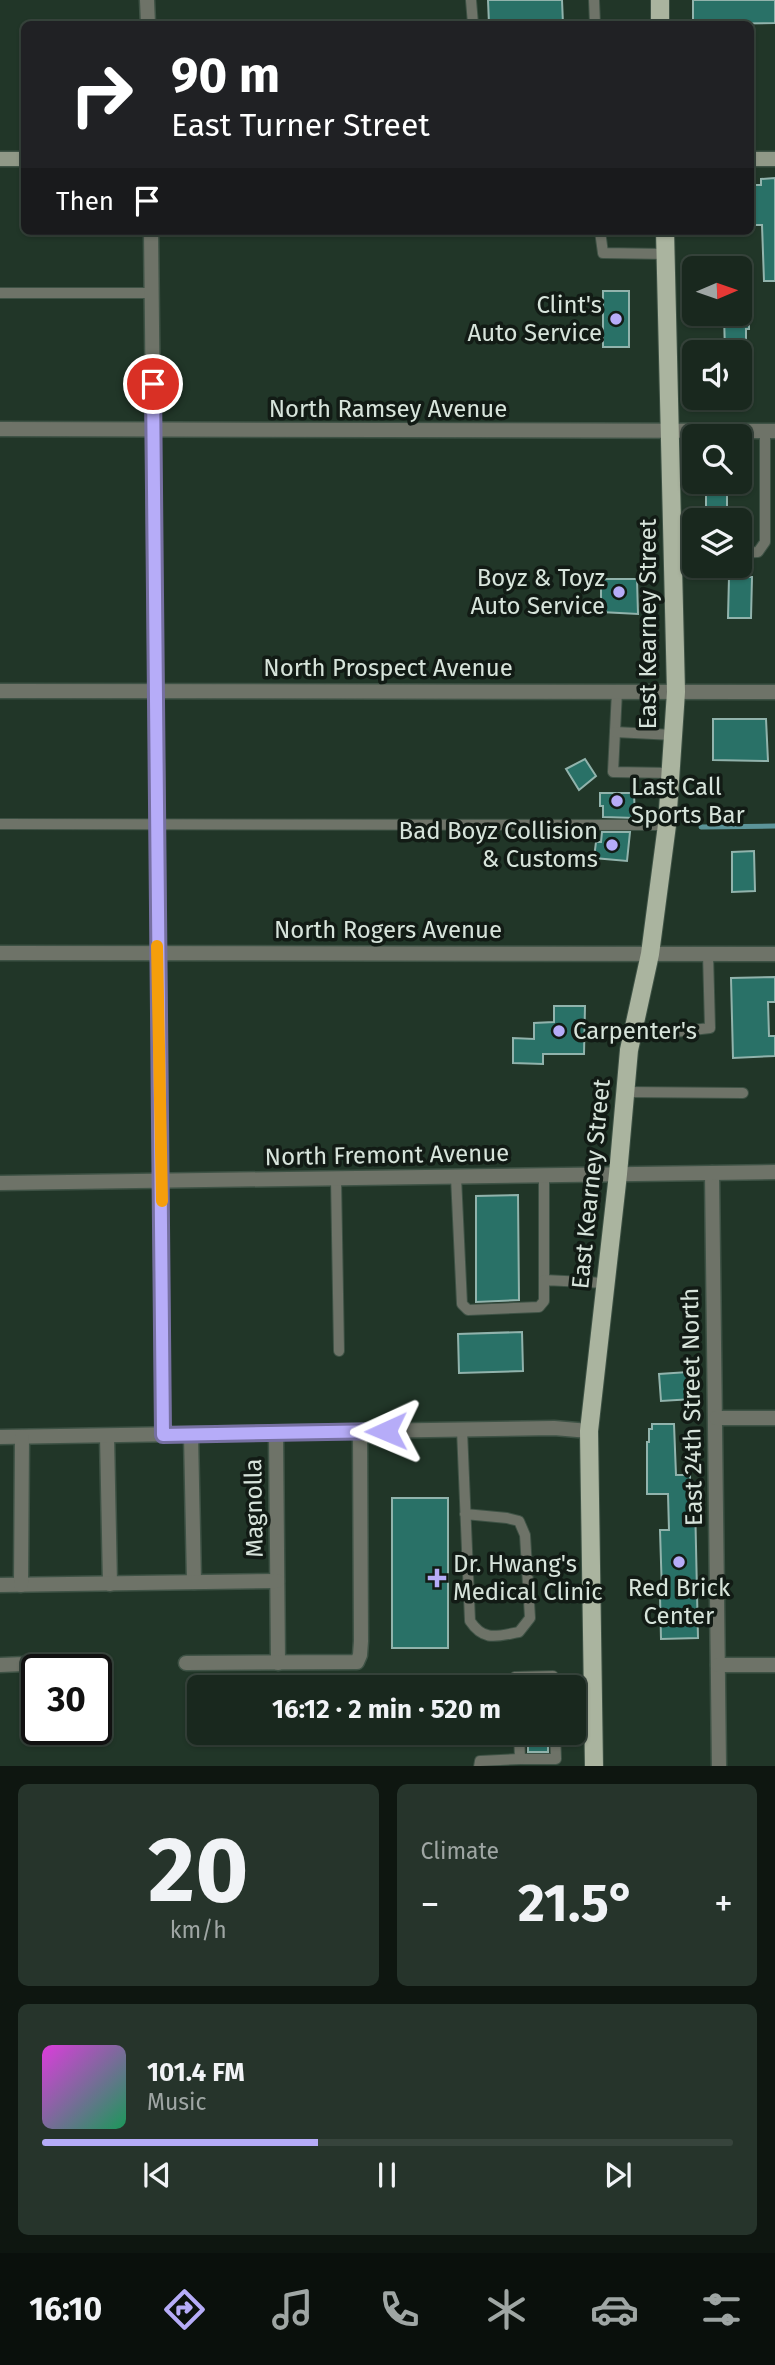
<!DOCTYPE html>
<html lang="en">
<head>
<meta charset="utf-8">
<style>
	:root { --surface:#19281e; --page:#26342b; --text:#f1f3f6; --muted:#9fa6a4; --line:#37443c; --accent:#b6acf8 }
	body { margin:0; font-family:"Fira Sans",sans-serif; background:var(--page); color:var(--text); height:100vh; display:flex; flex-direction:column; font-size:26px; white-space:nowrap }
	* { box-sizing:border-box; margin:0 }
	p { font-size:23px; color:var(--muted) }
	.icon { flex:none; width:38px; height:38px; fill:none; stroke:currentColor; stroke-width:2; stroke-linecap:round; stroke-linejoin:round }
	.map { position:relative; height:1766px; overflow:hidden }
	.details { display:flex; flex-direction:column; gap:18px; padding:18px; background:#0e1610; flex:1 }
	.details>* { flex:none }
	.top-card { position:absolute; left:21px; top:21px; width:733px; height:214px; border-radius:10px; box-shadow:0 2px 5px #0004,0 0 0 2px var(--line); background:#202124; color:#fff; overflow:hidden }
	.needle { width:46px; rotate:88deg }
	.buttons { position:absolute; left:682px; top:256px; display:grid; gap:14px }
	.buttons a { display:grid; place-items:center; width:70px; height:70px; border-radius:10px; background:var(--surface); box-shadow:0 2px 5px #0004,0 0 0 2px var(--line); font-size:35px }
	.speed { position:absolute; left:21px; top:1654px; display:flex; gap:14px; font-size:35px; font-weight:700; text-align:center }
	.speed>* { display:grid; place-content:center; width:91px; height:91px; border-radius:50%; background:var(--surface); box-shadow:0 2px 5px #0004,0 0 0 2px var(--line); line-height:1 }
	.speed .limit { border:4px solid #111; border-radius:10px; background:#fff; color:#111 }
	.pin { position:absolute; display:grid; place-items:center; width:60px; height:60px; color:#fff; margin:-30px; border:4px solid #fff; border-radius:50%; box-shadow:0 2px 7px #0007 }
	.me { position:absolute; width:77px; margin:-38px; rotate:269deg; stroke-linejoin:round; filter:drop-shadow(0 0 5px #0008) }
	.turn { display:flex; align-items:center; gap:24px; height:147px; padding:0 35px; font-size:32px }
	.turn .icon { width:91px; height:91px; stroke-width:2.5 }
	.turn b { display:block; font-size:49px; line-height:60px }
	.then { display:flex; align-items:center; height:66px; padding:0 35px; background:#0003; gap:14px; font-size:26px }
	.big { font-size:52px; font-weight:700; line-height:1.1 }
	.details .tile { flex:1; display:flex; flex-direction:column; justify-content:center; gap:10px; min-width:0; padding:0 24px; border-radius:10px; background:var(--page) }
	.details .dial { align-items:center; gap:0 }
	.dial b { font-size:91px; line-height:1 }
	.song { display:flex; align-items:center; gap:21px }
	.cover { width:84px; height:84px; border-radius:10px; background:linear-gradient(135deg,hsl(300 70% 55%),hsl(150 70% 35%)) }
	.played { height:7px; border-radius:4px; background:linear-gradient(90deg,var(--accent) 40%,var(--line) 40%) }
	.keys { display:flex; justify-content:space-around; direction:ltr }
	.heat { display:flex; justify-content:space-between; align-items:center; font-size:38px; direction:ltr }
	.details .tiles { flex:1; display:grid; gap:18px; grid-template-columns:1fr 1fr }
	.tile:last-child { grid-column:span 2 }
	.trip { position:absolute; left:187px; top:1675px; width:399px; height:70px; border-radius:10px; background:var(--surface); box-shadow:0 2px 5px #0004,0 0 0 2px var(--line); font-weight:700; line-height:70px; text-align:center }
	.tab-bar { display:flex; height:112px; justify-content:space-around; align-items:center; background:#0a100c; color:var(--muted) }
	.tab-bar .icon { width:49px; height:49px }
	.tab-bar .current { color:var(--accent) }
	.tab-bar b { font-size:32px; color:var(--text) }
	.map>svg:first-child { display:block }
	.lines { fill:none; stroke-linecap:round; stroke-linejoin:round }
	.stream { stroke:#5c9499; stroke-width:5 }
	.building { fill:#297167; stroke:#91b3ac; stroke-width:2 }
	.service-casing { stroke:#3e5245; stroke-width:12 }
	.minor-casing { stroke:#3e5245; stroke-width:17 }
	.secondary-casing { stroke:#3e5245; stroke-width:17 }
	.primary-casing { stroke:#3e5245; stroke-width:20 }
	.service { stroke:#6e7368; stroke-width:10 }
	.minor { stroke:#6e7368; stroke-width:14 }
	.secondary { stroke:#909887; stroke-width:14 }
	.primary { stroke:#aab49f; stroke-width:18 }
	.route-casing { stroke:#7670a1; stroke-width:18 }
	.route { stroke:#b6acf8; stroke-width:12 }
	.slow { stroke:#f59e0b; stroke-width:12 }
	.poi-dot { fill:#b6acf8; stroke:#121b15; stroke-width:2.5 }
	.labels { text-anchor:middle; dominant-baseline:central; stroke-width:7; stroke-linejoin:round; paint-order:stroke }
	.poi-label { font-size:24px; fill:#d7e4db; stroke:#121b15; text-anchor:end }
	.street-label { font-size:24px; fill:#d7e4db; stroke:#121b15 }
</style>
</head>
<body>
<div class="map">
<svg width="775" height="1767" viewBox="0 0 775 1767">
	<rect width="100%" height="100%" fill="#213628"/>
	<g class="lines">
		<polyline class="stream" points="701,827 775,826"/>
	</g>
	<g class="building">
		<polygon points="488,0 562,0 563,24 489,24"/>
		<polygon points="693,0 775,0 775,23 693,24"/>
		<polygon points="775,178 775,281 764,281 762,225 751,225 751,185 761,185 761,179"/>
		<rect x="603" y="291" width="26" height="56"/>
		<polygon points="749,314 749,329 746,329 746,352 725,352 724,315"/>
		<rect x="706" y="481" width="21" height="39"/>
		<polygon points="729,577 752,577 751,618 728,618"/>
		<polygon points="601,579 637,579 638,614 601,612"/>
		<polygon points="713,719 766,719 768,761 713,760"/>
		<polygon points="585,759 596,776 579,790 566,769"/>
		<polygon points="600,793 634,793 635,818 603,817 603,806 600,806"/>
		<polygon points="602,832 630,832 627,861 594,858 596,842 601,842"/>
		<polygon points="754,851 755,891 732,892 732,852"/>
		<polygon points="775,977 775,1002 768,1002 769,1036 775,1036 775,1056 733,1058 731,978"/>
		<polygon points="554,1006 585,1006 584,1054 543,1054 543,1064 513,1063 513,1038 534,1039 534,1023 554,1022"/>
		<polygon points="518,1195 519,1300 476,1302 476,1196"/>
		<polygon points="522,1332 523,1371 459,1373 458,1334"/>
		<polygon points="688,1372 689,1381 692,1381 693,1399 661,1401 659,1374"/>
		<polygon points="652,1424 674,1424 676,1475 690,1475 690,1501 695,1501 698,1638 661,1639 660,1595 662,1594 660,1530 669,1530 668,1494 647,1494 647,1442 649,1442 649,1429 652,1429"/>
		<rect x="392" y="1498" width="56" height="150"/>
		<rect x="528" y="1732" width="20" height="20"/>
	</g>
	<g class="lines">
		<g class="service-casing">
			<g id="service">
				<polyline points="471,0 473,24"/>
				<polyline points="594,0 595,24"/>
				<polyline points="600,231 603,253 666,254"/>
				<polyline points="0,293 152,293"/>
				<polyline points="740,553 758,552 765,542 765,432"/>
				<polyline points="673,555 695,555"/>
				<polyline points="617,691 613,772 671,773"/>
				<polyline points="615,732 673,735"/>
				<polyline points="0,824 667,825"/>
				<polyline points="632,1037 710,1028 708,954"/>
				<polyline points="625,1092 743,1093"/>
				<polyline points="544,1175 544,1280"/>
				<polyline points="456,1177 462,1304 468,1310 539,1307 544,1301 544,1280 605,1283"/>
				<polyline points="336,1178 339,1351"/>
				<path d="M462,1430L470,1621C484,1642 497,1636 519,1632L530,1618L525,1535L519,1521L507,1518L465,1514"/>
				<polyline points="516,1687 515,1677 553,1676 553,1687"/>
				<polyline points="574,1724 593,1724"/>
				<polyline points="519,1732 520,1759 556,1759 555,1732"/>
				<polyline points="479,1767 480,1761 520,1759"/>
			</g>
		</g>
		<g class="minor-casing">
			<g id="minor">
				<polyline points="147,0 148,24"/>
				<path d="M151,231C157,632 158,1034 163,1435"/>
				<polyline points="0,429 775,431"/>
				<polyline points="0,691 775,692"/>
				<polyline points="0,953 775,954"/>
				<polyline points="712,1173 719,1767"/>
				<polyline points="0,1183 775,1172"/>
				<polyline points="716,1418 775,1418"/>
				<polyline points="276,1434 278,1663"/>
				<polyline points="191,1435 194,1582"/>
				<polyline points="107,1436 110,1584"/>
				<polyline points="0,1437 554,1428 589,1431"/>
				<polyline points="0,1585 277,1581"/>
				<polyline points="21,1585 22,1437"/>
				<polyline points="186,1663 357,1662 360,1655 361,1641 360,1432"/>
				<polyline points="0,1665 49,1663"/>
				<polyline points="718,1665 775,1665"/>
			</g>
		</g>
		<g class="secondary-casing">
			<g id="secondary">
				<polyline points="0,159 24,159"/>
				<polyline points="751,159 775,159"/>
			</g>
		</g>
		<g class="primary-casing">
			<g id="primary">
				<polyline points="660,0 660,24"/>
				<polyline points="594,1767 589,1431 618,1174 629,1050 650,954 667,825 676,692 665,231"/>
			</g>
		</g>
		<use href="#service" class="service"/>
		<use href="#minor" class="minor"/>
		<use href="#secondary" class="secondary"/>
		<use href="#primary" class="primary"/>
	</g>
	<g class="lines">
		<g class="route-casing">
			<polyline id="route" points="153,384 163,1435 386,1431"/>
		</g>
		<use href="#route" class="route"/>
		<polyline class="slow" points="157,946 162,1201"/>
	</g>
	<g class="poi-dot">
		<circle cx="616" cy="319" r="7"/>
		<circle cx="619" cy="592" r="7"/>
		<circle cx="617" cy="801" r="7"/>
		<circle cx="612" cy="845" r="7"/>
		<circle cx="559" cy="1031" r="7"/>
		<circle cx="679" cy="1562" r="7"/>
		<path d="M433.5 1567.5h7v7h7v7h-7v7h-7v-7h-7v-7h7z"/>
	</g>
	<g class="labels">
		<g class="poi-label">
			<text x="602" y="305">Clint's<tspan x="602" dy="28">Auto Service</tspan></text>
			<text x="605" y="578">Boyz &amp; Toyz<tspan x="605" dy="28">Auto Service</tspan></text>
			<text x="631" y="787" text-anchor="start">Last Call<tspan x="631" dy="28">Sports Bar</tspan></text>
			<text x="598" y="831">Bad Boyz Collision<tspan x="598" dy="28">&amp; Customs</tspan></text>
			<text x="573" y="1031" text-anchor="start">Carpenter's</text>
			<text x="453" y="1564" text-anchor="start">Dr. Hwang's<tspan x="453" dy="28">Medical Clinic</tspan></text>
			<text x="679" y="1588" text-anchor="middle">Red Brick<tspan x="679" dy="28">Center</tspan></text>
		</g>
		<g class="street-label">
			<text x="388" y="409">North Ramsey Avenue</text>
			<text transform="translate(648 624) rotate(-90)">East Kearney Street</text>
			<text x="388" y="668">North Prospect Avenue</text>
			<text x="388" y="930">North Rogers Avenue</text>
			<text transform="translate(387 1155) rotate(-1)">North Fremont Avenue</text>
			<text transform="translate(591 1184) rotate(-84)">East Kearney Street</text>
			<text transform="translate(692 1407) rotate(-91)">East 24th Street North</text>
			<text transform="translate(254 1508) rotate(-91)">Magnolla</text>
		</g>
	</g>
</svg>
<div class="buttons">
<a><svg class="needle" viewBox="-14 -14 28 28"><path d="M0-13l5 13h-10z" fill="#e53935"/><path d="M0 13l5-13h-10z" fill="#9fa6a4"/></svg></a>
<a><svg class="icon" aria-label="sound" viewBox="0 0 24 24"><path d="M4 9h4l5-4v14l-5-4H4zM17 9q2 3 0 6"/></svg></a>
<a><svg class="icon" aria-label="search" viewBox="0 0 24 24"><circle cx="10" cy="10" r="6"/><path d="M15 15l6 6"/></svg></a>
<a><svg class="icon" aria-label="layers" viewBox="0 0 24 24"><path d="M12 4l9 5-9 5-9-5zM3 14l9 5 9-5"/></svg></a>
</div>
<div class="speed"><div class="limit">30</div></div>
<div class="pin" style="left:153px;top:384px;background:#d93025"><svg class="icon" aria-label="arrive" viewBox="0 0 24 24"><path d="M6 21V4h12l-3 4 3 4H6"/></svg></div>
<svg class="me" style="left:386px;top:1431px" viewBox="-20 -20 40 40"><path d="M0-17L14 15 0 8-14 15z" fill="#b6acf8" stroke="#fff" stroke-width="4"/></svg>
<div class="trip">16:12 · 2 min · 520 m</div>
<div class="top-card">
<div class="turn"><svg class="icon" aria-label="right" viewBox="0 0 24 24"><path d="M7 20v-9h11M14 6l5 5-5 5"/></svg><div><b>90 m</b>East Turner Street</div></div>
<div class="then">Then<svg class="icon" aria-label="arrive" viewBox="0 0 24 24"><path d="M6 21V4h12l-3 4 3 4H6"/></svg></div>
</div>
</div>
<section class="details">
<div class="tiles">
<div class="tile dial"><b>20</b><p>km/h</p></div>
<div class="tile"><p>Climate</p>
<div class="heat"><a>−</a><b class="big">21.5°</b><a>+</a></div>
</div>
<div class="tile">
<div class="song"><i class="cover"></i><div><b>101.4 FM</b><p>Music</p></div></div>
<div class="played"></div>
<div class="keys"><svg class="icon" aria-label="previous" viewBox="0 0 24 24"><path d="M18 5L8 12l10 7zM5 5v14"/></svg><svg class="icon" aria-label="pause" viewBox="0 0 24 24"><path d="M8 5v14M16 5v14"/></svg><svg class="icon" aria-label="next" viewBox="0 0 24 24"><path d="M6 5l10 7-10 7zM19 5v14"/></svg></div>
</div>
</div>
</section>
<nav class="tab-bar">
<b>16:10</b>
<svg class="icon current" aria-label="directions" viewBox="0 0 24 24"><path d="M12 3l9 9-9 9-9-9zM9 14v-3h6M13 9l2 2-2 2"/></svg>
<svg class="icon" aria-label="music" viewBox="0 0 24 24"><path d="M9 18V5l10-2v13"/><circle cx="6" cy="18" r="3"/><circle cx="16" cy="16" r="3"/></svg>
<svg class="icon" aria-label="phone" viewBox="0 0 24 24"><path d="M5 4h4l2 5-3 2q2 4 5 5l2-3 5 2v4C11 20 4 13 5 4z"/></svg>
<svg class="icon" aria-label="climate" viewBox="0 0 24 24"><path d="M12 3v18M4 7l16 10M4 17L20 7"/></svg>
<svg class="icon" aria-label="car" viewBox="0 0 24 24"><path d="M5 17H2v-5l4-1 3-4h7l3 4 3 1v5h-3M9 17h6M6 11h13"/><circle cx="7" cy="17" r="2"/><circle cx="17" cy="17" r="2"/></svg>
<svg class="icon" aria-label="filters" viewBox="0 0 24 24"><path d="M4 7h16M4 17h16"/><circle cx="9" cy="7" r="2"/><circle cx="15" cy="17" r="2"/></svg>
</nav>
</body>
</html>
